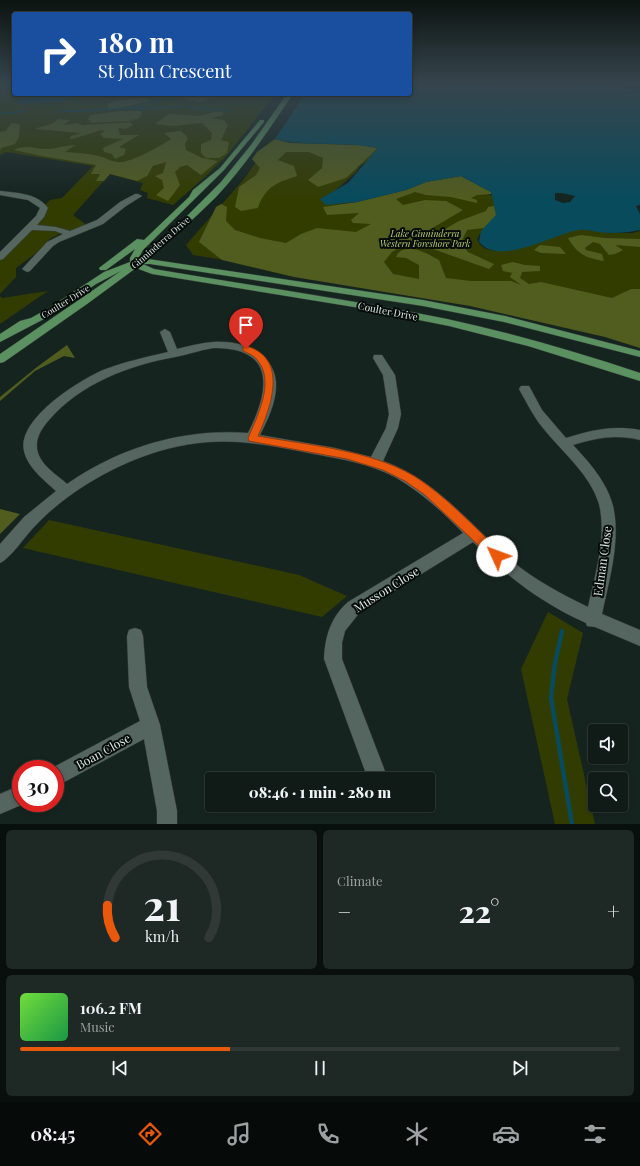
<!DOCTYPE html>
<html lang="en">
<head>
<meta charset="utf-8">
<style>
	:root { --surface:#101b17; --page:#1e2824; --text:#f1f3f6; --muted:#9ca1a1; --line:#303936; --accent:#ea580c }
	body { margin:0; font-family:"Playfair Display",serif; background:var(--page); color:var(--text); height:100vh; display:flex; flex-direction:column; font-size:15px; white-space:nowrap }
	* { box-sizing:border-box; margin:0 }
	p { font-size:13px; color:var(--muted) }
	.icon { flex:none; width:22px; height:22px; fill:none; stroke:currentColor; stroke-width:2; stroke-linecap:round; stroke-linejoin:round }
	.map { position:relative; height:824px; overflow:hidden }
	.panel { display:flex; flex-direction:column; gap:6px; padding:6px; background:#090f0d; flex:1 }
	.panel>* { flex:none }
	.top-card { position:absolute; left:12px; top:12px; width:400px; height:84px; border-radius:4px; box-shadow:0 2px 6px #0003,0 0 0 1px var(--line); background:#1a4fa0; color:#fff; overflow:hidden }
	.tools { position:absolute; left:588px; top:724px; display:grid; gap:8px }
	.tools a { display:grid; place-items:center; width:40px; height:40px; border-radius:4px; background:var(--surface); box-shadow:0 2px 6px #0003,0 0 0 1px var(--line); font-size:20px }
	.speed { position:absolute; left:12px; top:760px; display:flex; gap:8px; font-size:20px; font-weight:700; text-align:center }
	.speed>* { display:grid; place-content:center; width:52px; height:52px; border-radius:50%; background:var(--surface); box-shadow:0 2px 6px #0003,0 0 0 1px var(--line); line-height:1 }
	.speed .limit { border:6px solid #d22; background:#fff; color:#111 }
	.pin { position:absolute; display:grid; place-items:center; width:34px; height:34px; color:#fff; margin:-41px -17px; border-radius:50% 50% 50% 0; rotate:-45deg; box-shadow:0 0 4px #0007 }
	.pin .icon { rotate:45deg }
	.me { position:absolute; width:44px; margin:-22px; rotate:313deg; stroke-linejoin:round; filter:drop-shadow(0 0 3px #0008) }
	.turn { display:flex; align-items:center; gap:14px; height:84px; padding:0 20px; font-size:18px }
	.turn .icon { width:52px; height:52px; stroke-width:2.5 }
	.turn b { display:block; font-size:28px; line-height:34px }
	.big { font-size:30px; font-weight:800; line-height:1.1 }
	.panel .tile { flex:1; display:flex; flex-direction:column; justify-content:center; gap:6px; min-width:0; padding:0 14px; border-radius:6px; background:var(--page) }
	.panel .dial { align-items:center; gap:0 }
	.dial svg { height:104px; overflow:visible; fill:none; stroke:var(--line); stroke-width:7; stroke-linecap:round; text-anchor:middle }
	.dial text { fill:var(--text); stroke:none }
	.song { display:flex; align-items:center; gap:12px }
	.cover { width:48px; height:48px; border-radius:6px; background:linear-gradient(135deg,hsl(100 70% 55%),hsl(140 70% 35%)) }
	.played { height:4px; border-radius:2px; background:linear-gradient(90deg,var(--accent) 35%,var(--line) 35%) }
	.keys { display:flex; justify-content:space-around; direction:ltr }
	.heat { display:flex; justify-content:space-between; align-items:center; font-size:22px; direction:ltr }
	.panel .tiles { flex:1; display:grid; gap:6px; grid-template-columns:1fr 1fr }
	.tile:last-child { grid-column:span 2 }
	.trip { position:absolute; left:205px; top:772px; width:230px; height:40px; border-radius:4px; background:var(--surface); box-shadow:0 2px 6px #0003,0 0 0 1px var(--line); font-weight:800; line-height:40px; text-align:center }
	.dock { display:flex; height:64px; justify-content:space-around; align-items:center; background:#060b09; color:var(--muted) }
	.dock .icon { width:28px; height:28px }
	.dock .on { color:var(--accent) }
	.dock b { font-size:18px; color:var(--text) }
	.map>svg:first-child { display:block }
	.green { fill:#333c00 }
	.forest { fill:#515c1f }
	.water { fill:#074b5d; fill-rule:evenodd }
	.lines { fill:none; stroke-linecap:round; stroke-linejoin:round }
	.stream-far1 { stroke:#074b5d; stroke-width:1.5 }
	.stream { stroke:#074b5d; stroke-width:4.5 }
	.minor-casing { stroke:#333d39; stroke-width:1 }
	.primary-casing { stroke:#333d39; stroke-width:1 }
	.minor { fill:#55655f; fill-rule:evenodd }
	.primary { fill:#5b9060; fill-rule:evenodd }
	.route { fill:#ea580c; stroke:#983908 }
	.labels { text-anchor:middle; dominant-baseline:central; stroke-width:4; stroke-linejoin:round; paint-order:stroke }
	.far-park-label { font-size:9px; font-style:italic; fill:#bdcf77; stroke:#060c0a }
	.far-street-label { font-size:9px; fill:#dee7e4; stroke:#060c0a }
	.street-label { font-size:10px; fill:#dee7e4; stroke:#060c0a }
	.near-street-label { font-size:12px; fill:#dee7e4; stroke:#060c0a }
</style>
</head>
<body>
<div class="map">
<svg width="640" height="824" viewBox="0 0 640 824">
	<rect width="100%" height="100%" fill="#16241f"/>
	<g class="green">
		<polygon points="0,85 14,85 14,94 275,94 229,153 206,176 173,205 147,198 148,193 140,190 143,183 110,174 73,215 88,226 74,231 67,230 50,239 35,254 16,268 16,277 0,294 0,260 44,213 46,204 50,200 62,198 93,166 6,152 0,155"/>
		<path d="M271,141L375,151L374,157L360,166L355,173L331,194L336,204L348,203L342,205H350L415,188L483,192L495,197L502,211L479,235L477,239C480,248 488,251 497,250L579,229L614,233H633L640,231V337L250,264L193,255L186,245L244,179Z"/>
		<polygon points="48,291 0,324 0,296 2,298"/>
		<polygon points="49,520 299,575 347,596 322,617 23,548"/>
		<polygon points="548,612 583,633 567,699 595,824 555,824 521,669"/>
	</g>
	<g class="forest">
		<polygon points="202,94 230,94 199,102 182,98 189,96 207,97 207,95"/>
		<polygon points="134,98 147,98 151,101 108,110 108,103"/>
		<polygon points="119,111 142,111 141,116 138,119 130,120 134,121 85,123 91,122 88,119 91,115"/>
		<polygon points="214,112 223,112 223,115 211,118 224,120 228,125 221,140 229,142 227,153 219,158 206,158 201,153 201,144 211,140 212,133 202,123 172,126 155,124 168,114 200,116"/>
		<path d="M58,119L70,120L64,125L77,123L82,125L130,122L133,125L126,129L118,128L120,135H139L119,147L126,149L124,155L115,159L112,154L104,152L103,148L123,139L104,138L100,134L105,131L101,130L76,138L69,139L71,136L81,133L35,129C43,125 52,126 58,119Z"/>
		<polygon points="11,123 20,124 19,137 15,144 1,148 0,151 0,132 6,131"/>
		<path d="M181,131L188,138L185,144L186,150L202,158L218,161L201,175L187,165L180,167L175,172L180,185L168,201L156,195L164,188L162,180L155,176L163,173L166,162L153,166L147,176L137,181L110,174L104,181H96L100,174H91L96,165L42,156L14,150C25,144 35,149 46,149C56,149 65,145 75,145L65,152C77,153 90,153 102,157C107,158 112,162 117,162C130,164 160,146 171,139L164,133Z"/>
		<path d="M275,139L290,143L359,145L378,148L346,178L318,187L308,180L322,168L323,158L309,152H286L278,160L294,166L297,176C276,183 266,186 258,208L241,211L235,207L239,187L256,175L260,168L252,159L257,152Z"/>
		<path d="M461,176L491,192V194L477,195L471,198L477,200V203L451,197L426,195L415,192L396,199L403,205L425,200L446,201L463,210L392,252L384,262L393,274L419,279V265L406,258L396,257C404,240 428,254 439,260L446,278L471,281H511L521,285L510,277L512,273L503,271L501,265L513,262L525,265L540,266V271L522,272L520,278L529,284L541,282L612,298L631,289H640V348L605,337L470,306L294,277L222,260L199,242L216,207L221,204L227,207L226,221L235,230L260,238L286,243L301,234L317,228L356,232L371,224L353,223L351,220L359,213L327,215L323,207L357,202L406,190L426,182Z"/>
		<polygon points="494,206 497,215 484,228 467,230 461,243 468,252 494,264 489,269 433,249 440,239 440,232 459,221 486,211 488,207"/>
		<path d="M581,235L605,238L640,239V247L615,245L623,250L615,254L609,255L600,244L593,242L585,248L586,250L602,254L604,261C586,258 578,255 568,238Z"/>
		<polygon points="540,245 560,247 566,254 541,253 534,250"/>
		<polygon points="67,345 75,358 64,356 35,371 0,401 0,397 37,367"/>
		<polygon points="0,509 20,514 0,534"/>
	</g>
	<g class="water">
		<path d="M410,85L445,87L453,85L552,87L573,85H609L640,91V205L636,206L640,214V230C626,233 612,234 598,232C592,231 585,229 579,230C553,234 500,267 479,242L481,231L496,215L491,192L461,176L426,182L406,190L357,202L326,205L320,199L348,183L378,148C345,141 307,147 275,139L305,94H410ZM562,193L575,196L570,202L563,203L555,200V193Z"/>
		<polygon points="54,94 73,94 73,98 62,101 19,104 17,102 21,99"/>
	</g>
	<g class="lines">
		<g class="stream-far1">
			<polyline points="187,107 230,111"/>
			<polyline points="132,109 182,107"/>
			<polyline points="57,112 132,108 181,94"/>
			<polyline points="0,114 26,111"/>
		</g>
		<polyline class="stream" points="562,631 555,663 551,698 572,824"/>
		<g class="minor-casing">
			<g id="minor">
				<path d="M0,191C17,193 37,193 48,208L44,217L37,225L56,227L70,231L97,220L120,202L135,194H138L142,196L126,206L103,224L59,242L53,246L30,271L27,272L22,269L47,242L63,234L55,231L32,230L3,259L0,260V252L36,216L40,208L28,200L0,195Z"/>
				<path d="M165,329L170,332L177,349C189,346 201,343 213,342C241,340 273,351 276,382C277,401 268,419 260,435L335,448L371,457L386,428L389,414L383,375L373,358L374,355H382L395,375L401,414L398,428L383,461C437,480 470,525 512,561C535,580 561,594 588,607C595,575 607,537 599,504C590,474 562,452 543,428C533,416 527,403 519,389L521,386H529L542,410L566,438C592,430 613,425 640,430V440C616,434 596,438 573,445C589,462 607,482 613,506C621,541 609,580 602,614L640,630V646L595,627L587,626L586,623C542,603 507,577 473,542L360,612L345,631L342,643V659L388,779H368L324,659C325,636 331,617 348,602L463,533C443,512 421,492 395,477C370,464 342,459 314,454C290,449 264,444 239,442C185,438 132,456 87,484C68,496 50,510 35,526C26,535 10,559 0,563V544L24,517L56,491C44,480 28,468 24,451C17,419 78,381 103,370C124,362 146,357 168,352L160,332ZM213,348C276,347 270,390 248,433C184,428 120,447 67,484C57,475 42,466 38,453C34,440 41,429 49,420C80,384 129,365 175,357C187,355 200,350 213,348Z"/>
				<polygon points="135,628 141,630 143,636 147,687 160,725 177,811 177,824 157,824 157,811 144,739 55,787 55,769 50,769 140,721 129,687 127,636 129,630"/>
				<polygon points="21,785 21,803 26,803 0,814 0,794"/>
			</g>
		</g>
		<g class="primary-casing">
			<path id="primary" d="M287,94H293C269,129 245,166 216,197C194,219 171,239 148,259L423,300L505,316L640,351V357L504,322L423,306L150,264H143L154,269C252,286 350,299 447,319C512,333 577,352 640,373V381L528,346L449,326L354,307L152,274L136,268L87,304L4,362L0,363V354L121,271L96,284L44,319L0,342V334L20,321L31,318L49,308L104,272L130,262V258L135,249L106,270H100L99,268L137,239L144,240L189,197L193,190L220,168L260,120H264V122L224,170L143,250L139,257L186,217L221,182L251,145Z"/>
		</g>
		<use href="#minor" class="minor"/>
		<use href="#primary" class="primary"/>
	</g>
	<linearGradient id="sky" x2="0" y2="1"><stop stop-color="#0c1411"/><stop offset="0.42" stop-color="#36454d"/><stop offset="1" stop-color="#36454d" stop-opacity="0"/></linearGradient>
	<rect width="640" height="200" fill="url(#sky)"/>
	<path class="route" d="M246,346C289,358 271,407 258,436C308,445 370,450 414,476C446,496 473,526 501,552L502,556L501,559L497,561L493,559L425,495L405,481L383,470L347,459L249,441L248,438C257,417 275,382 258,361C255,356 248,353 243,351V347Z"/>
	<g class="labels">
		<g class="far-park-label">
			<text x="425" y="233">Lake Ginninderra<tspan x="425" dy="10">Western Foreshore Park</tspan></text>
		</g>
		<g class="far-street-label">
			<text transform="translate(160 242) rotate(-41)">Ginninderra Drive</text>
			<text transform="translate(65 301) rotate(-32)">Coulter Drive</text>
		</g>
		<g class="street-label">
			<text transform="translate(388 311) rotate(11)">Coulter Drive</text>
		</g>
		<g class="near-street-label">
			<text transform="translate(602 561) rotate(-82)">Edman Close</text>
			<text transform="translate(386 589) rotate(-32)">Musson Close</text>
			<text transform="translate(103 751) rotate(-29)">Boan Close</text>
		</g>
	</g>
</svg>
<div class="tools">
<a><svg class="icon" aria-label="sound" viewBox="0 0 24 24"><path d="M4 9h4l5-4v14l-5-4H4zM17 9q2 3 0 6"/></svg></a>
<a><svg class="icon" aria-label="search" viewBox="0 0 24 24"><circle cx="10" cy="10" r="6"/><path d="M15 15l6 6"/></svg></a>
</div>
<div class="speed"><div class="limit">30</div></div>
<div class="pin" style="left:246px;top:349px;background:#d93025"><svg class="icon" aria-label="arrive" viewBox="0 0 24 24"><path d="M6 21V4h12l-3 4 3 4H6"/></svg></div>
<svg class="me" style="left:497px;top:556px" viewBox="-20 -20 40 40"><circle r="19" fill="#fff"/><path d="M0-13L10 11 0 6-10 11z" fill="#ea580c"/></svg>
<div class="trip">08:46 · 1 min · 280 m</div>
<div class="top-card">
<div class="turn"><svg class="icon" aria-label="right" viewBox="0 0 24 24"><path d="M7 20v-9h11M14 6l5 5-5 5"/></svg><div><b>180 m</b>St John Crescent</div></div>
</div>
</div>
<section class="panel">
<div class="tiles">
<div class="tile dial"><svg viewBox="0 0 100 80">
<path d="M14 69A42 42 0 1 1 86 69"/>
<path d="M14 69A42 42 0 0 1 8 44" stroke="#ea580c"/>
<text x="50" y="56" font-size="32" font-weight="700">21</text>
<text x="50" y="72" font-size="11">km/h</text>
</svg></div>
<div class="tile"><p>Climate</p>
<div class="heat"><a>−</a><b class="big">22°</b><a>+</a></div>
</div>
<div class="tile">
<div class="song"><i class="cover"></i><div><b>106.2 FM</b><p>Music</p></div></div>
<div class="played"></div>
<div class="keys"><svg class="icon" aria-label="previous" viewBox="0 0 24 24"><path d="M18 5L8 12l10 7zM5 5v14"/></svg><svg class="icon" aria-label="pause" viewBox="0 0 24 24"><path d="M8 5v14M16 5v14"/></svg><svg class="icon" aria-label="next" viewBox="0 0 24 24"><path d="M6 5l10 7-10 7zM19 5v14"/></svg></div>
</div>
</div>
</section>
<nav class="dock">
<b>08:45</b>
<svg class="icon on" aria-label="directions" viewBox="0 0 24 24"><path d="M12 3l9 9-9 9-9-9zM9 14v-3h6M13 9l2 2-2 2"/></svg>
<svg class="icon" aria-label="music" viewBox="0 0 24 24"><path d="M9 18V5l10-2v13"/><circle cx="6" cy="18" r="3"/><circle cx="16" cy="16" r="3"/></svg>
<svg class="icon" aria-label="phone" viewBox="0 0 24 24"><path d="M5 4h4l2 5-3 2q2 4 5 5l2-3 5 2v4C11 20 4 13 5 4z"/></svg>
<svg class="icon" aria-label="climate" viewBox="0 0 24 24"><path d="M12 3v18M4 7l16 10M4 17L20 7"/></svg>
<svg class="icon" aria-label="car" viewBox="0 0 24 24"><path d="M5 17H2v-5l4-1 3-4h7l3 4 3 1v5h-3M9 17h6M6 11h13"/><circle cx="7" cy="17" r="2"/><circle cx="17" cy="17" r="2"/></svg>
<svg class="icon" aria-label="filters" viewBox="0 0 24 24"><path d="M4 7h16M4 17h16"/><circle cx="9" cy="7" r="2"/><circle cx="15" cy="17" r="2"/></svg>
</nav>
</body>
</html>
